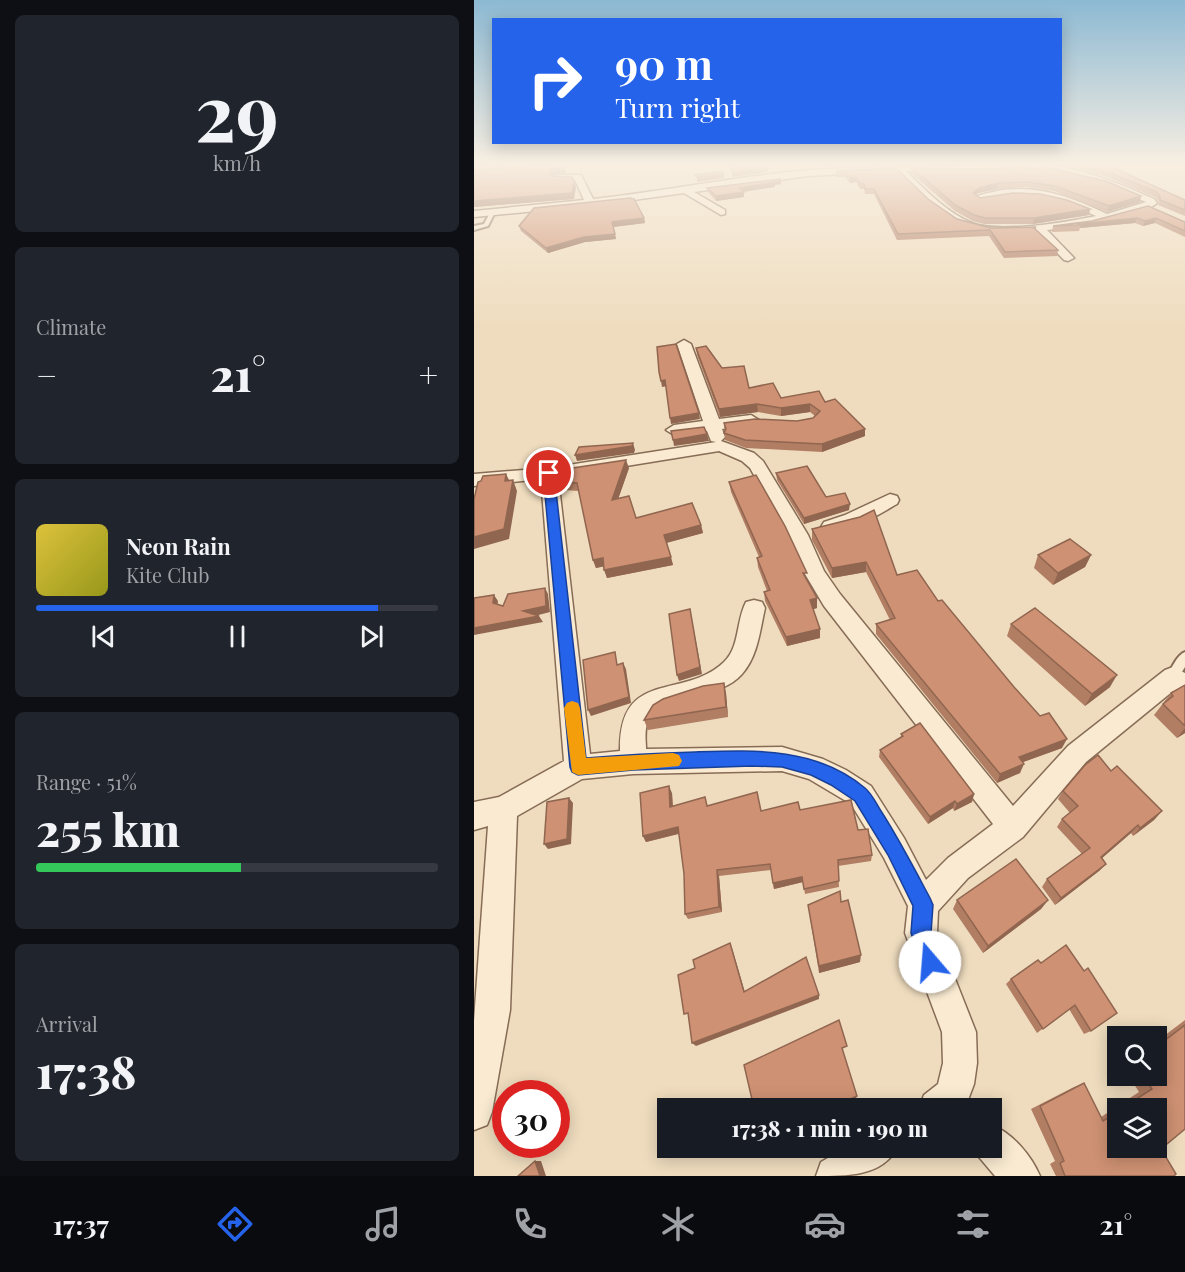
<!DOCTYPE html>
<html lang="en">
<head>
<meta charset="utf-8">
<style>
	:root { --surface:#171b24; --page:#20242c; --text:#f1f3f6; --muted:#9ea1a6; --line:#363941; --accent:#2563eb }
	body { margin:0; font-family:"Playfair Display",serif; background:var(--page); color:var(--text); height:100vh; display:flex; flex-direction:column; font-size:22px; white-space:nowrap }
	* { box-sizing:border-box; margin:0 }
	p { font-size:20px; color:var(--muted) }
	.icon { flex:none; width:33px; height:33px; fill:none; stroke:currentColor; stroke-width:2; stroke-linecap:round; stroke-linejoin:round }
	.map { position:relative; flex:1; overflow:hidden }
	.panel { display:flex; flex-direction:column; gap:15px; padding:15px; background:#0d0f14; width:474px }
	.panel>* { flex:none }
	.top-card { position:absolute; left:18px; top:18px; width:570px; height:126px; border-radius:0px; box-shadow:0 3px 15px #0003; background:#2563eb; color:#fff; overflow:hidden }
	.buttons { position:absolute; left:633px; top:1026px; display:grid; gap:12px }
	.buttons a { display:grid; place-items:center; width:60px; height:60px; border-radius:0px; background:var(--surface); box-shadow:0 3px 15px #0003; font-size:30px }
	.speed { position:absolute; left:18px; top:1080px; display:flex; gap:12px; font-size:30px; font-weight:700; text-align:center }
	.speed>* { display:grid; place-content:center; width:78px; height:78px; border-radius:50%; background:var(--surface); box-shadow:0 3px 15px #0003; line-height:1 }
	.speed .limit { border:9px solid #d22; background:#fff; color:#111 }
	.pin { position:absolute; display:grid; place-items:center; width:51px; height:51px; color:#fff; margin:-26px; border:3px solid #fff; border-radius:50%; box-shadow:0 2px 6px #0007 }
	.me { position:absolute; width:66px; margin:-33px; rotate:342deg; stroke-linejoin:round; filter:drop-shadow(0 0 4px #0008) }
	.turn { display:flex; align-items:center; gap:21px; height:126px; padding:0 24px; font-size:27px }
	.turn .icon { width:78px; height:78px; stroke-width:2.5 }
	.turn b { display:block; font-size:42px; line-height:51px }
	.big { font-size:45px; font-weight:800; line-height:1.1 }
	.panel .widget { flex:1; display:flex; flex-direction:column; justify-content:center; gap:9px; min-width:0; padding:0 21px; border-radius:9px; background:var(--page) }
	.panel .dial { align-items:center; gap:0 }
	.dial b { font-size:78px; line-height:1 }
	.song { display:flex; align-items:center; gap:18px }
	.cover { width:72px; height:72px; border-radius:9px; background:linear-gradient(135deg,hsl(50 70% 55%),hsl(60 70% 35%)) }
	.played { height:6px; border-radius:3px; background:linear-gradient(90deg,var(--accent) 85%,var(--line) 85%) }
	.keys { display:flex; justify-content:space-around; direction:ltr }
	.heat { display:flex; justify-content:space-between; align-items:center; font-size:33px; direction:ltr }
	.charge { height:9px; border-radius:4px; background:linear-gradient(90deg,#34c759 51%,var(--line) 0) }
	.trip { position:absolute; left:183px; top:1098px; width:345px; height:60px; border-radius:0px; background:var(--surface); box-shadow:0 3px 15px #0003; font-weight:800; line-height:60px; text-align:center }
	.dock { display:flex; height:96px; justify-content:space-around; align-items:center; background:#090b0e; color:var(--muted) }
	.dock .icon { width:42px; height:42px }
	.dock .active { color:var(--accent) }
	.dock b { font-size:27px; color:var(--text) }
	main { display:flex; flex:1; min-height:0 }
	.map>svg:first-child { display:block }
	.lines { fill:none; stroke-linecap:round; stroke-linejoin:round }
	.service-casing { stroke:#876c56; stroke-width:4 }
	.minor-casing { stroke:#876c56; stroke-width:3 }
	.service { fill:#f9ead1; fill-rule:evenodd }
	.minor { fill:#f9ead1; fill-rule:evenodd }
	.wall { fill:#b17d63; fill-rule:evenodd }
	.shaded-wall { fill:#906650 }
	.building { fill:#ce9173; stroke:#906650; stroke-width:1.5 }
	.route { fill:#2563eb; stroke:#184099; stroke-width:1.5 }
	.slow { fill:#f59e0b }
</style>
</head>
<body>
<main>
<section class="panel">
<div class="widget dial"><b>29</b><p>km/h</p></div>
<div class="widget"><p>Climate</p>
<div class="heat"><a>−</a><b class="big">21°</b><a>+</a></div>
</div>
<div class="widget">
<div class="song"><i class="cover"></i><div><b>Neon Rain</b><p>Kite Club</p></div></div>
<div class="played"></div>
<div class="keys"><svg class="icon" aria-label="previous" viewBox="0 0 24 24"><path d="M18 5L8 12l10 7zM5 5v14"/></svg><svg class="icon" aria-label="pause" viewBox="0 0 24 24"><path d="M8 5v14M16 5v14"/></svg><svg class="icon" aria-label="next" viewBox="0 0 24 24"><path d="M6 5l10 7-10 7zM19 5v14"/></svg></div>
</div>
<div class="widget"><p>Range · 51%</p><b class="big">255 km</b><div class="charge"></div></div>
<div class="widget"><p>Arrival</p><b class="big">17:38</b></div>
</section>
<div class="map">
<svg width="711" height="1176" viewBox="0 0 711 1176">
	<rect width="100%" height="100%" fill="#efdcbe"/>
	<g class="lines">
		<g class="service-casing">
			<g id="service">
				<polygon points="17,211 21,212 14,226 0,230 0,226 10,224"/>
				<path d="M711,652V667L703,680L699,682L695,680L693,677C697,669 703,655 711,652Z"/>
			</g>
		</g>
		<g class="minor-casing">
			<g id="minor">
				<path d="M547,163C594,163 638,180 680,199L683,203C663,220 599,227 573,230L600,258L594,261L590,260L562,231C489,238 471,222 423,171L334,176L220,192L251,210V214L247,215L210,193L116,206L0,217V211L110,200L101,180H79V176L82,175H107L119,199C191,191 264,176 336,170C407,165 477,169 547,163ZM559,168L631,184L672,202L633,214C597,197 563,184 523,191C515,193 506,194 500,198L505,201C553,191 579,195 622,216C593,222 525,234 498,223C472,212 451,190 432,171L511,172Z"/>
				<path d="M210,340L217,344L245,419L277,415L285,420L277,425L248,429L251,437L247,441L280,453L289,461L334,535L350,571L366,594L539,806L594,746L691,670L699,667L711,673V697L699,691L612,762L549,837L494,878L464,911L463,933L502,1032L503,1063L500,1084L491,1108H445L450,1095L464,1084L469,1063L468,1032L431,933L434,906L410,858L377,804L335,779L308,771L159,774L108,779L43,816L36,1010L18,1112L13,1125L0,1130V1021L14,826L0,830V802L25,797L90,761L67,479L0,486V474L75,468L242,442L237,441L233,431L200,435L192,430L200,425L229,421L203,344ZM245,451L268,461L276,468L314,535L331,574L350,606L519,824L474,858L452,880L430,838L397,786L372,770L349,759L308,747L172,749C172,741 170,730 174,722C188,695 246,700 268,674C284,656 286,630 291,608L288,602L280,600L272,602C262,621 266,647 250,662C209,701 145,667 146,751L116,754L84,477Z"/>
				<path d="M416,494L423,496L425,500L423,504C405,514 370,537 350,532L347,527L350,522L371,515Z"/>
				<path d="M518,1125C539,1134 557,1155 566,1176H521L505,1157L501,1148H518Z"/>
				<path d="M371,1148H423C408,1176 374,1176 342,1176L347,1162Z"/>
			</g>
		</g>
		<use href="#service" class="service"/>
		<use href="#minor" class="minor"/>
	</g>
	<g class="wall">
		<polygon points="0,163 31,163 22,169 92,173 77,175 77,176 100,181 102,187 100,199 0,207 0,170 14,169 11,166 0,166"/>
		<polygon points="348,163 439,163 439,165 352,167"/>
		<polygon points="629,163 711,200 711,216 684,205 685,202 681,197 633,177 603,168 604,164"/>
		<polygon points="422,168 454,199 483,219 517,228 562,227 562,230 584,250 583,256 530,258 515,236 423,240 400,194 391,194 390,189 386,189 382,182 376,183 371,177 362,177 362,171"/>
		<polygon points="438,168 556,169 667,196 666,202 633,212 580,191 552,187 523,189 504,193 502,195 506,198 616,209 615,215 559,224 510,224 499,221 481,211 437,173"/>
		<polygon points="307,184 301,185 301,187 270,192 270,197 242,201 234,192 233,188"/>
		<polygon points="674,206 711,222 711,237 681,223 669,226 661,223 606,228 605,231 578,232 579,226 618,221"/>
		<polygon points="170,218 171,223 139,227 142,239 111,242 74,253 47,231 45,226"/>
		<polygon points="222,348 275,388 307,398 351,402 391,436 348,452 272,448 251,440 250,423 323,421 339,418 341,416 336,412 307,416 284,412 246,417 223,355"/>
		<polygon points="155,468 144,499 162,518 227,525 229,533 192,543 199,565 133,578 130,566 122,568 119,560 105,491 89,490 86,482"/>
		<polygon points="302,473 352,497 375,510 330,524 303,480"/>
		<polygon points="255,482 333,580 343,598 343,608 339,609 346,629 346,638 313,646 291,601 290,592 293,591 284,567 283,558 285,557 257,492"/>
		<polygon points="338,529 423,575 464,601 588,748 549,762 546,773 523,783 402,634 402,624 416,620 392,572 358,578 338,540"/>
		<polygon points="564,555 617,555 611,567 579,585 560,568"/>
		<polygon points="537,624 636,687 611,706 533,636"/>
		<polygon points="711,685 711,733 703,738 680,715 697,693"/>
		<polygon points="252,693 254,717 174,730 170,720"/>
		<polygon points="427,734 500,794 498,802 480,811 479,808 454,824 405,757 406,750 427,737"/>
		<polygon points="637,771 688,811 680,820 659,836 657,833 628,858 632,864 625,871 581,905 568,887 573,879 608,854 583,827 588,819 596,813 584,799 589,791"/>
		<polygon points="198,793 199,806 234,805 287,811 326,810 384,830 398,855 397,861 364,866 365,887 331,894 329,882 300,889 297,870 245,876 248,912 214,919 211,914 210,874 205,834 172,842 169,836"/>
		<polygon points="483,900 574,900 567,909 509,953 479,909"/>
		<polygon points="367,902 386,962 345,973 334,905"/>
		<polygon points="592,945 617,1031 610,1034 595,1009 563,1033 532,984 537,979 567,963"/>
		<path d="M711,1020V1129L687,1149L700,1176H582L576,1164L581,1161L557,1109L600,1087L610,1083L627,1117L665,1092L655,1076H682V1042ZM644,1108H682L644,1148Z"/>
	</g>
	<g class="shaded-wall">
		<polygon points="20,163 31,163 17,172 15,166"/>
		<polygon points="91,167 92,173 77,175 77,182 76,176 76,169"/>
		<polygon points="294,168 294,172 258,177 258,172"/>
		<polygon points="250,173 250,178 223,182 223,177"/>
		<polygon points="376,177 382,177 382,182 376,183"/>
		<polygon points="307,179 307,184 301,185 301,187 266,192 265,188"/>
		<polygon points="100,181 102,187 100,199 0,207 0,201"/>
		<polygon points="524,183 523,189 504,193 498,199 499,193 505,188"/>
		<polygon points="270,192 270,197 242,201 242,196"/>
		<polygon points="667,196 666,202 633,212 635,206"/>
		<polygon points="616,209 615,215 559,224 560,218"/>
		<polygon points="170,218 171,223 139,227 138,222"/>
		<polygon points="663,218 661,223 606,228 607,225 605,224"/>
		<polygon points="682,218 681,223 669,226 671,221"/>
		<polygon points="141,234 142,239 111,242 74,253 72,248 110,237"/>
		<polygon points="191,380 193,386 188,387 187,381"/>
		<polygon points="283,404 284,412 246,417 245,409"/>
		<polygon points="336,404 336,412 307,416 307,408"/>
		<polygon points="225,413 226,419 197,424 196,418"/>
		<polygon points="391,429 391,436 348,452 348,444"/>
		<polygon points="233,434 235,441 200,446 199,440"/>
		<polygon points="159,443 161,450 160,453 103,461 101,455"/>
		<polygon points="152,460 155,468 141,508 138,500"/>
		<polygon points="32,474 37,484 31,481"/>
		<polygon points="39,480 43,491 35,539 0,549 0,537"/>
		<polygon points="376,504 375,510 330,524 330,518"/>
		<polygon points="227,525 229,533 192,543 190,535"/>
		<polygon points="617,555 611,567 579,585 584,573"/>
		<polygon points="197,557 199,565 133,578 130,570"/>
		<polygon points="129,558 132,566 122,568 119,560"/>
		<polygon points="392,562 392,572 358,578 358,568"/>
		<polygon points="71,588 74,594 76,612 53,618 49,611"/>
		<polygon points="20,595 24,601 23,609 19,603"/>
		<polygon points="343,598 343,608 337,610 336,600"/>
		<polygon points="216,609 228,674 205,681 203,675"/>
		<polygon points="65,616 69,622 0,635 0,628"/>
		<polygon points="346,629 346,638 313,646 312,637"/>
		<polygon points="149,663 152,669 157,703 117,716 114,710"/>
		<polygon points="643,675 636,687 611,706 618,694"/>
		<polygon points="250,683 252,693 254,717 252,707"/>
		<polygon points="711,728 711,733 703,738"/>
		<polygon points="593,739 588,748 541,765 545,757"/>
		<polygon points="550,764 546,773 523,783 526,774"/>
		<polygon points="195,786 198,793 199,813 196,807"/>
		<polygon points="500,794 498,802 480,811 483,804"/>
		<polygon points="95,798 99,803 97,844 74,849 70,844"/>
		<polygon points="481,801 479,808 454,824 456,817"/>
		<polygon points="688,811 680,820 659,836 666,828"/>
		<polygon points="664,825 657,833 620,865 627,857"/>
		<polygon points="204,827 207,833 172,842 169,836"/>
		<polygon points="632,864 625,871 581,905 587,898"/>
		<polygon points="243,870 245,876 248,912 245,907"/>
		<polygon points="328,877 329,882 300,889 299,883"/>
		<polygon points="574,900 567,909 509,953 514,946"/>
		<polygon points="256,943 258,948 272,996 270,992"/>
		<polygon points="387,955 386,962 345,973 345,966"/>
		<polygon points="345,995 345,999 222,1046 218,1043"/>
		<polygon points="383,1096 382,1098 360,1108 357,1108"/>
		<polygon points="61,1161 67,1161 72,1176 66,1176"/>
	</g>
	<g class="building">
		<polygon points="90,163 91,167 76,169 76,176 98,177 100,181 98,193 0,201 0,170"/>
		<polygon points="256,163 289,163 294,168 258,172"/>
		<polygon points="629,163 711,200 711,210 686,200 686,197 683,192 634,172 604,164"/>
		<polygon points="554,166 556,169 571,167 632,181 667,196 635,206 581,186 553,182 524,183 505,188 499,193 506,198 539,193 566,194 593,200 616,209 560,218 511,218 500,215 481,205 438,168 512,169"/>
		<polygon points="422,168 454,199 483,219 517,228 562,227 560,228 584,250 531,252 516,230 424,234 400,189 391,189 390,184 386,184 382,177 376,177 371,172 362,171"/>
		<polygon points="247,171 250,173 223,177 221,175"/>
		<polygon points="307,179 298,180 301,182 265,188 270,192 242,196 233,188"/>
		<polygon points="156,198 160,199 170,218 138,222 141,234 110,237 72,248 45,226 60,208"/>
		<polygon points="674,206 711,222 711,231 682,218 671,221 663,218 605,224 607,225 579,226 618,221"/>
		<polygon points="202,344 225,413 196,418 191,380 187,381 185,372 183,347"/>
		<polygon points="232,346 248,368 270,366 275,388 299,383 307,398 345,391 351,402 361,399 391,429 348,444 271,440 250,433 252,429 250,423 281,419 323,421 339,418 346,411 336,404 307,408 283,404 245,409 222,348"/>
		<polygon points="230,427 233,434 199,440 197,431"/>
		<polygon points="159,443 158,446 101,455 105,447"/>
		<polygon points="152,460 138,500 155,496 162,518 218,503 227,525 190,535 197,557 130,570 129,558 119,560 103,483 86,482 92,469"/>
		<polygon points="333,466 352,497 371,493 376,504 330,518 302,473"/>
		<polygon points="32,474 31,481 39,480 30,529 0,537 0,499 4,482 7,481 9,476"/>
		<polygon points="282,475 311,526 333,573 329,573 343,598 336,600 346,629 312,637 290,592 296,590 283,558 288,556 255,482"/>
		<polygon points="400,510 423,575 443,570 464,601 468,600 540,687 566,716 575,713 593,739 545,757 550,764 526,774 402,624 421,618 392,562 358,568 338,529 386,517"/>
		<polygon points="596,539 617,555 584,573 564,555"/>
		<polygon points="71,588 72,606 49,611 65,616 0,628 0,598 20,595 19,603 29,606 34,594"/>
		<polygon points="561,608 643,675 618,694 537,624"/>
		<polygon points="216,609 226,667 203,675 195,614"/>
		<polygon points="141,652 143,665 149,663 155,697 114,710 109,660"/>
		<polygon points="250,683 252,707 170,720 179,705 189,699 229,686"/>
		<polygon points="711,685 711,726 689,704 699,696 697,693"/>
		<polygon points="446,723 500,794 483,804 481,801 456,817 406,750 429,736 427,734"/>
		<polygon points="624,755 637,771 643,766 688,811 666,828 664,825 627,857 632,864 587,898 573,879 616,848 588,819 604,806 589,791 611,765"/>
		<polygon points="195,786 196,807 231,797 233,806 283,792 287,811 324,802 326,810 377,800 384,830 394,829 398,855 364,860 365,881 330,889 328,877 299,883 296,864 243,870 245,907 211,914 210,874 204,827 169,836 166,793"/>
		<polygon points="95,798 93,839 70,844 73,802"/>
		<polygon points="542,859 574,900 514,946 483,900"/>
		<polygon points="366,891 367,902 374,900 387,955 345,966 334,905"/>
		<polygon points="256,943 270,992 332,957 345,995 218,1043 214,1013 210,1014 204,975 221,968 219,960"/>
		<polygon points="592,945 610,971 614,968 643,1013 617,1031 601,1005 569,1029 537,979 564,960 567,963"/>
		<polygon points="365,1020 373,1046 368,1048 383,1096 357,1108 280,1108 270,1065"/>
		<polygon points="711,1025 711,1129 687,1149 702,1174 700,1176 591,1176 586,1163 590,1161 566,1106 610,1083 629,1121 644,1112 644,1148 682,1148 682,1108 648,1108 678,1089 669,1076 682,1076 682,1047"/>
		<polygon points="61,1161 66,1176 44,1176"/>
	</g>
	<linearGradient id="sky" x2="0" y2="1"><stop stop-color="#8cb9d3"/><stop offset="0.5" stop-color="#f8efe2"/><stop offset="1" stop-color="#f8efe2" stop-opacity="0"/></linearGradient>
	<rect width="711" height="328" fill="url(#sky)"/>
	<path class="route" d="M75,470L80,473L112,758C148,755 185,753 221,752C281,750 342,747 391,788C398,794 402,803 407,811C425,839 440,868 456,898L459,905L457,933L467,962L464,969L456,972L449,969L437,933L439,906L414,855L381,801L357,785L337,775L308,767L278,766L159,770L104,775L98,772L96,767L69,473Z"/>
	<polygon class="slow" points="98,701 104,703 106,708 112,758 199,753 205,755 208,761 205,766 104,775 98,772 90,708 93,703"/>
</svg>
<div class="buttons">
<a><svg class="icon" aria-label="search" viewBox="0 0 24 24"><circle cx="10" cy="10" r="6"/><path d="M15 15l6 6"/></svg></a>
<a><svg class="icon" aria-label="layers" viewBox="0 0 24 24"><path d="M12 4l9 5-9 5-9-5zM3 14l9 5 9-5"/></svg></a>
</div>
<div class="speed"><div class="limit">30</div></div>
<div class="pin" style="left:75px;top:473px;background:#d93025"><svg class="icon" aria-label="arrive" viewBox="0 0 24 24"><path d="M6 21V4h12l-3 4 3 4H6"/></svg></div>
<svg class="me" style="left:456px;top:962px" viewBox="-20 -20 40 40"><circle r="19" fill="#fff"/><path d="M0-13L10 11 0 6-10 11z" fill="#2563eb"/></svg>
<div class="trip">17:38 · 1 min · 190 m</div>
<div class="top-card">
<div class="turn"><svg class="icon" aria-label="right" viewBox="0 0 24 24"><path d="M7 20v-9h11M14 6l5 5-5 5"/></svg><div><b>90 m</b>Turn right</div></div>
</div>
</div>
</main>
<nav class="dock">
<b>17:37</b>
<svg class="icon active" aria-label="directions" viewBox="0 0 24 24"><path d="M12 3l9 9-9 9-9-9zM9 14v-3h6M13 9l2 2-2 2"/></svg>
<svg class="icon" aria-label="music" viewBox="0 0 24 24"><path d="M9 18V5l10-2v13"/><circle cx="6" cy="18" r="3"/><circle cx="16" cy="16" r="3"/></svg>
<svg class="icon" aria-label="phone" viewBox="0 0 24 24"><path d="M5 4h4l2 5-3 2q2 4 5 5l2-3 5 2v4C11 20 4 13 5 4z"/></svg>
<svg class="icon" aria-label="climate" viewBox="0 0 24 24"><path d="M12 3v18M4 7l16 10M4 17L20 7"/></svg>
<svg class="icon" aria-label="car" viewBox="0 0 24 24"><path d="M5 17H2v-5l4-1 3-4h7l3 4 3 1v5h-3M9 17h6M6 11h13"/><circle cx="7" cy="17" r="2"/><circle cx="17" cy="17" r="2"/></svg>
<svg class="icon" aria-label="filters" viewBox="0 0 24 24"><path d="M4 7h16M4 17h16"/><circle cx="9" cy="7" r="2"/><circle cx="15" cy="17" r="2"/></svg>
<b>21°</b>
</nav>
</body>
</html>
